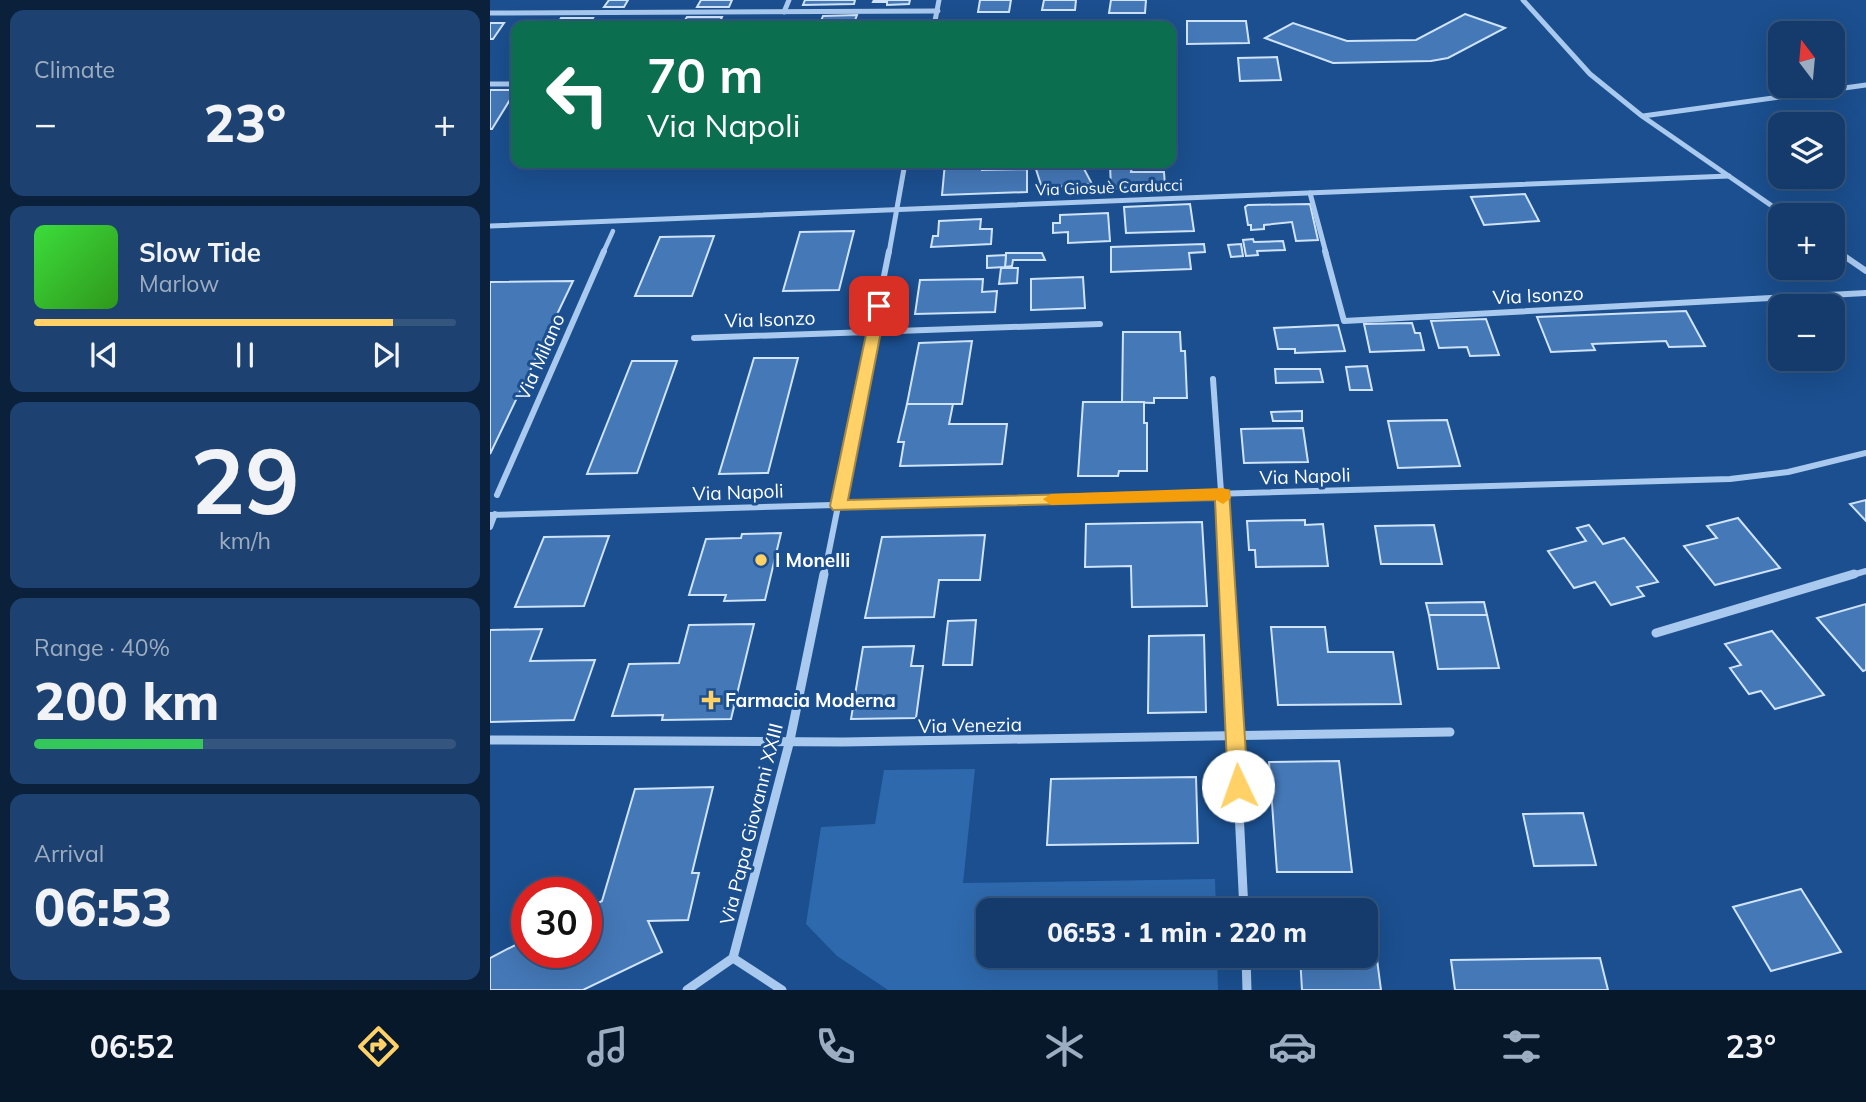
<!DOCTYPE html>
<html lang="en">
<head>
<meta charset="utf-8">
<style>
	:root { --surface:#143b6b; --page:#1d4271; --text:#f1f3f6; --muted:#9dadc1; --line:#33557e; --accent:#ffd166 }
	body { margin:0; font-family:Mulish,sans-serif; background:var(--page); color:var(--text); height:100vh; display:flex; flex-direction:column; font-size:26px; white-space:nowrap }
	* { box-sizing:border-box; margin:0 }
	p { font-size:23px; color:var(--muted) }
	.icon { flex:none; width:38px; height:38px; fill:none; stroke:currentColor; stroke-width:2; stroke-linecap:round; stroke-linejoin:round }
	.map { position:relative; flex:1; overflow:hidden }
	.side { display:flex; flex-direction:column; gap:10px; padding:10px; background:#0b203b; width:490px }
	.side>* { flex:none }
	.guide { position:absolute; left:21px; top:21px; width:665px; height:147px; border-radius:14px; box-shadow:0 7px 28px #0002,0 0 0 2px var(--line); background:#0b6e4f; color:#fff; overflow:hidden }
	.needle { width:46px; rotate:344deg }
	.tools { position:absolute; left:1278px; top:21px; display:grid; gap:14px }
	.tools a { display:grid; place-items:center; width:77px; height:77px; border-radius:14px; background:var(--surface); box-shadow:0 7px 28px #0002,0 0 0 2px var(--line); font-size:35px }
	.speed { position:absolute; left:21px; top:877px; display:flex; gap:14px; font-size:35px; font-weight:700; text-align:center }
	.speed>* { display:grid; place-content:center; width:91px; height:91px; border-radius:50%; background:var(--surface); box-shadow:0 7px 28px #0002,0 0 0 2px var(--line); line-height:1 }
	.speed .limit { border:10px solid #d22; background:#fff; color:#111 }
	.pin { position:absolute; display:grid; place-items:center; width:60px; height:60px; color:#fff; margin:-30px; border-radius:14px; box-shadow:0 4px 10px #0006 }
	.me { position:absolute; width:77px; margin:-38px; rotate:357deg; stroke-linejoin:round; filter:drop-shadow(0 0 5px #0008) }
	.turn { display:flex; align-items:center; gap:24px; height:147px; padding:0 21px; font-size:32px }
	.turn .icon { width:91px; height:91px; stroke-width:2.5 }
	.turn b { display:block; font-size:49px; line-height:60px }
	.big { font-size:52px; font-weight:800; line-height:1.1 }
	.side .tile { flex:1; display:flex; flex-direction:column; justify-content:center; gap:10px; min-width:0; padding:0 24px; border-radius:14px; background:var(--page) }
	.side .dial { align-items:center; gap:0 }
	.dial b { font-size:91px; line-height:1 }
	.song { display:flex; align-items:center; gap:21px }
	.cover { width:84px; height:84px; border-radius:10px; background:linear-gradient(135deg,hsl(120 70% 55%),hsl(110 70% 35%)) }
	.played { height:7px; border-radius:4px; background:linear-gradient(90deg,var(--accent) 85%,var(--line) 85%) }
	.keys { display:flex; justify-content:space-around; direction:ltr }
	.heat { display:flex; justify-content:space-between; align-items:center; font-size:38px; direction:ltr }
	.charge { height:10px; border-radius:5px; background:linear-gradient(90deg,#34c759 40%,var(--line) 0) }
	.trip { position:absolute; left:486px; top:898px; width:402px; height:70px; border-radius:14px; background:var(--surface); box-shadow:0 7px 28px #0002,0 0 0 2px var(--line); font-weight:800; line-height:70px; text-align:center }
	.menu { display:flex; height:112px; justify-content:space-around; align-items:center; background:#08182b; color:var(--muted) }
	.menu .icon { width:49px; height:49px }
	.menu .active { color:var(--accent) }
	.menu b { font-size:32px; color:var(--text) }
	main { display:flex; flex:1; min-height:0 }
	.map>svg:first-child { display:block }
	.green { fill:#2e69ad }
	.building { fill:#4478b7; stroke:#cfe3fa; stroke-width:2 }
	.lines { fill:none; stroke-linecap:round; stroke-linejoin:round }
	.pedestrian-far1 { stroke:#a9c9ee; stroke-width:4.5 }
	.pedestrian { stroke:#a9c9ee; stroke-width:6 }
	.minor-far2 { stroke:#a9c9ee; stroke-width:5 }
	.minor-far1 { stroke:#a9c9ee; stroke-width:6 }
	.minor { stroke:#a9c9ee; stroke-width:9 }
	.route { fill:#ffd166; stroke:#a68842; stroke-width:2 }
	.slow { fill:#f59e0b }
	.poi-dot { fill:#ffd166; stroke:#1b4f8f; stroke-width:2.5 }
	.labels { text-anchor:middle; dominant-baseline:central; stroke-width:6; stroke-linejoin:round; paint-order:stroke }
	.far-street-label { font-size:16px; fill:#fff; stroke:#1b4f8f }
	.street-label { font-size:19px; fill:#fff; stroke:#1b4f8f }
	.poi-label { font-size:19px; font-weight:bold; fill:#fff; stroke:#1b4f8f; text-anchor:start }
</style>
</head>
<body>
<main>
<section class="side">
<div class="tile"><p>Climate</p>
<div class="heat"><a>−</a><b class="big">23°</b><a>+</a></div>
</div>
<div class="tile">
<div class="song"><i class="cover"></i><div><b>Slow Tide</b><p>Marlow</p></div></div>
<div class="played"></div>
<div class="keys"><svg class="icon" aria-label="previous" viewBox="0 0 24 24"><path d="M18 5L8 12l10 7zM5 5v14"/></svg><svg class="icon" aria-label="pause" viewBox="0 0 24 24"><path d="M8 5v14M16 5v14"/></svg><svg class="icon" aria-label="next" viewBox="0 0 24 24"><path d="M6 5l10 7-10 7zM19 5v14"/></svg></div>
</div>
<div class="tile dial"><b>29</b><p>km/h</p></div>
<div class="tile"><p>Range · 40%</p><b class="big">200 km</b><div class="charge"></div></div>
<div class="tile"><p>Arrival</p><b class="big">06:53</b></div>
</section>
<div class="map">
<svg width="1376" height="990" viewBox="0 0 1376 990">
	<rect width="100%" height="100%" fill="#1b4f8f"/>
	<polygon class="green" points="485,769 473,883 725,879 726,910 499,910 499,956 727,956 728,990 398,990 347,956 316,924 331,827 385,824 394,770"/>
	<g class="building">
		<polygon points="119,0 138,0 134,7 114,7"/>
		<polygon points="211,0 242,0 239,7 207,7"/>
		<polygon points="315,0 365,0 364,4 313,5"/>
		<polygon points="384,0 420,0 419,4 397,5 397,2 383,2"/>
		<polygon points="490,0 521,0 519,12 488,12"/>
		<polygon points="554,0 586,0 585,10 552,10"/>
		<polygon points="621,0 656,0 655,13 619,13"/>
		<polygon points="975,14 1015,28 958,58 941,61 843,63 775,38 803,23 857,41 926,40"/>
		<polygon points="367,15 363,26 329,26 333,16"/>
		<polygon points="197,17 232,17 228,26 191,26"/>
		<polygon points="71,18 103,18 98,26 66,26"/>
		<polygon points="272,20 307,20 305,26 268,26"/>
		<polygon points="377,21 415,21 414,26 375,26"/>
		<polygon points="697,21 756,21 759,43 697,44"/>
		<polygon points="0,23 14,23 3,39 0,39"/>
		<polygon points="122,23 158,23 156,26 120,26"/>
		<polygon points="787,57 791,80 750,81 748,58"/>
		<polygon points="0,90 26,90 2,129 0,129"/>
		<polygon points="455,163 492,163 492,170 537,169 537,192 452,195"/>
		<polygon points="544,163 591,163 602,184 552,188"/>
		<polygon points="643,163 641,172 674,172 675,186 621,189 620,164"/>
		<polygon points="1035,194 1049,221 994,225 981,197"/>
		<polygon points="700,204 704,231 636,233 634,207"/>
		<polygon points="820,204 828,240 806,241 802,222 774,225 774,229 761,230 761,225 758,225 755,207 758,205"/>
		<polygon points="618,213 620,241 578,243 578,232 563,233 563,223 570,223 570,215"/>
		<polygon points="491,219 490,229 502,229 501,244 441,247 443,236 448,236 449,221"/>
		<polygon points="364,231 349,290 293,291 310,232"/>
		<polygon points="224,236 202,296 145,296 170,237"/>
		<polygon points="763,239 764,242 793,241 795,250 767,251 768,255 756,256 753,240"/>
		<polygon points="714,244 715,252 699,253 701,269 621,272 621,247"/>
		<polygon points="751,244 753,256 741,257 738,245"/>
		<polygon points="516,253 552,253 555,260 523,260 522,266 515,267"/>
		<polygon points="516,255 515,267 497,268 497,256"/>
		<polygon points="511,268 528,268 527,283 509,284"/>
		<polygon points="593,277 595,308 541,310 541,279"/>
		<polygon points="493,279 492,292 507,291 505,312 425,314 430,280"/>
		<polygon points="83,281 0,454 0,282"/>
		<polygon points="1196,311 1215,346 1179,347 1176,341 1102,344 1105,350 1061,352 1047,317"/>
		<polygon points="996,319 1009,355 980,356 977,347 949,348 941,321"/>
		<polygon points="922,323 925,333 930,333 934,350 880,352 874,324"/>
		<polygon points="848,325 855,351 805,353 805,349 788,349 784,328"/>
		<polygon points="633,332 690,332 691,351 695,351 697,398 664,398 664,403 632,402"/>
		<polygon points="482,341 472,404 417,404 429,343"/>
		<polygon points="264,358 308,358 278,473 229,474"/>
		<polygon points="142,361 187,361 147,473 97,474"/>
		<polygon points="877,366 882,390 860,390 856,367"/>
		<polygon points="785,369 830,369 833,382 786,383"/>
		<polygon points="593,402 654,402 654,423 657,423 657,471 629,471 628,476 588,476"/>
		<polygon points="417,404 463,404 459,424 517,424 512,464 410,466 414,442 408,442"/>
		<polygon points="812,411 812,421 783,421 781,412"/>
		<polygon points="957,420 970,466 908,468 898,421"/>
		<polygon points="813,428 818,462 754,463 751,429"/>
		<polygon points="1376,500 1376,521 1360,504"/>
		<polygon points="1248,518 1290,568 1225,585 1194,546 1227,538 1217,526"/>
		<polygon points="815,520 815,525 833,524 838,566 766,567 765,550 759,550 757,521"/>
		<polygon points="712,522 717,606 642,607 641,566 595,567 596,524"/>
		<polygon points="944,525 952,564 891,564 885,526"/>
		<polygon points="1099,525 1113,544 1134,538 1168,582 1147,587 1154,596 1121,605 1105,582 1084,588 1058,551 1096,541 1087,528"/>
		<polygon points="291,533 275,600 234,601 236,595 199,595 216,539 251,538 252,534"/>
		<polygon points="495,535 490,580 449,580 444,617 375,618 392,537"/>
		<polygon points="119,536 94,606 25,607 54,537"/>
		<polygon points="994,602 997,615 939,615 936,603"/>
		<polygon points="1376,604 1376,670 1373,671 1327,618"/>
		<polygon points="939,615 997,615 1009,668 948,669"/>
		<polygon points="486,620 482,665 453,665 458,621"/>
		<polygon points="264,624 241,719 172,720 173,715 122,716 139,664 189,663 199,625"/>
		<polygon points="781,627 835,627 838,652 903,652 911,704 788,705"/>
		<polygon points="52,629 40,661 105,660 84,720 0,722 0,630"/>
		<polygon points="1282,631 1334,695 1285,709 1271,691 1259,694 1240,668 1251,665 1235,644"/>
		<polygon points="714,635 716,712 658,713 659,636"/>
		<polygon points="424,646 421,666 433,666 426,718 361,719 373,647"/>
		<polygon points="849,761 862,872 787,872 779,762"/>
		<polygon points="706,777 708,843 557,845 561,779"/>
		<polygon points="223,787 202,873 209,873 198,920 158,921 172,952 93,990 0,990 0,958 37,939 37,952 96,952 96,909 112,901 145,789"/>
		<polygon points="1093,813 1106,865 1044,866 1033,814"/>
		<polygon points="1311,889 1351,952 1281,971 1243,907"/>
		<polygon points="880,906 891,990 812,990 810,956 877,956 877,910 790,910 789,907"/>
		<polygon points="1110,958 1118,990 965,990 961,960"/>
	</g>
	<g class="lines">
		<polyline class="pedestrian-far1" points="113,253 123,231"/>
		<polyline class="pedestrian" points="7,495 114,251"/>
		<g class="minor-far2">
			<polyline points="1033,0 1100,74 1152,116 1295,215"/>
			<polyline points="294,12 299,0"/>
			<polyline points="0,13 448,11"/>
			<polyline points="444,26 449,0"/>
			<polyline points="0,84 26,84"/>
			<polyline points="1153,116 1376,85"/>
			<polyline points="820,193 836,253"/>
			<polyline points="0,226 1239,176"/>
			<polyline points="1342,248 1349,253"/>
			<polyline points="399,253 415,163"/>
		</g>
		<g class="minor-far1">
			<polyline points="835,251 854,321 1376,293"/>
			<polyline points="1347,251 1376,271"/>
			<polyline points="204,338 610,324"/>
			<polyline points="723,379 737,576"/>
			<polyline points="0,515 1240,479 1298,472 1376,453"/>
			<polyline points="0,527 5,514"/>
			<polyline points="334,576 399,251"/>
			<polyline points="1359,576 1376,571"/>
		</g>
		<g class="minor">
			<polyline points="737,574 754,910"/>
			<polyline points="1166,633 1364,574"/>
			<polyline points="0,740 353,742 960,732"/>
			<polyline points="756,956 757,990"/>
			<polyline points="243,958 300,740 334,574"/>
			<polyline points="197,990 243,958 292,990"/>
		</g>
	</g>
	<polygon class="route" points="389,302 396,306 358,500 739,490 758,786 755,792 748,794 741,792 738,786 725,500 343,510 340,506 382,306"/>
	<polygon class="slow" points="733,488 739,490 741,498 733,504 726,500 561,505 553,499 561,494"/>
	<g class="poi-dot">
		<circle cx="271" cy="560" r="7"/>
		<path d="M217.5 689.5h7v7h7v7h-7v7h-7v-7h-7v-7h7z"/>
	</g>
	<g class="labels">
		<g class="far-street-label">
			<text transform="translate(619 187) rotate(-2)">Via Giosuè Carducci</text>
		</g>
		<g class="street-label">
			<text transform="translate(1048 295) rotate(-3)">Via Isonzo</text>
			<text transform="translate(280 319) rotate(-2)">Via Isonzo</text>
			<text transform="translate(50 357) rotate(-66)">Via Milano</text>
			<text transform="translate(815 476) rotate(-2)">Via Napoli</text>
			<text transform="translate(248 492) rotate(-2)">Via Napoli</text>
			<text transform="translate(480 725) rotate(-1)">Via Venezia</text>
			<text transform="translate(261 824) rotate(-76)">Via Papa Giovanni XXIII</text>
		</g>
		<g class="poi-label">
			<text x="285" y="560">I Monelli</text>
			<text x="235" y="700">Farmacia Moderna</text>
		</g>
	</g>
</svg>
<div class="tools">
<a><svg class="needle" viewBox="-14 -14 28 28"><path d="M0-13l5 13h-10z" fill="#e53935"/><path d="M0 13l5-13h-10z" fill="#9dadc1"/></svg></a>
<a><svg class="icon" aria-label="layers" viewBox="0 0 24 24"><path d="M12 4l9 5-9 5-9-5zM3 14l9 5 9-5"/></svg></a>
<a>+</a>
<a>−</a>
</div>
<div class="speed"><div class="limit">30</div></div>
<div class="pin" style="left:389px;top:306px;background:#d93025"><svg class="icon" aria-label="arrive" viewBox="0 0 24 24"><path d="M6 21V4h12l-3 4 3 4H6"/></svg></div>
<svg class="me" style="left:748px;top:786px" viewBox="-20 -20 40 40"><circle r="19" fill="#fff"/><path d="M0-13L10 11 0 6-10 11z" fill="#ffd166"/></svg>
<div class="trip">06:53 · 1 min · 220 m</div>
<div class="guide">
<div class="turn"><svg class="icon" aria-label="left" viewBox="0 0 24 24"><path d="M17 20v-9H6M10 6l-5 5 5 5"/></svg><div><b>70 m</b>Via Napoli</div></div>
</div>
</div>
</main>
<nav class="menu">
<b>06:52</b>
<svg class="icon active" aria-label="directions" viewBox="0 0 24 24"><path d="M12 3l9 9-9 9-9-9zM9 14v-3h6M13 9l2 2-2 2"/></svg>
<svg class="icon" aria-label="music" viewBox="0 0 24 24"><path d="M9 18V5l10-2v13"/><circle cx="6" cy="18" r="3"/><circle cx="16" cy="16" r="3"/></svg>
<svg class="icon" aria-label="phone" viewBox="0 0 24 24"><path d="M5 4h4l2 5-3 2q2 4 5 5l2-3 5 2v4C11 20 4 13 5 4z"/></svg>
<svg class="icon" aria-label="climate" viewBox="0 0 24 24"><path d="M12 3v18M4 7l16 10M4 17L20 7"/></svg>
<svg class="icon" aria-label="car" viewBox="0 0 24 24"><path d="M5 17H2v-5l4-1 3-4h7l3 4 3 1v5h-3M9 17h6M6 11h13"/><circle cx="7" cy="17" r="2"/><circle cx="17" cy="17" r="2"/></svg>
<svg class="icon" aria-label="filters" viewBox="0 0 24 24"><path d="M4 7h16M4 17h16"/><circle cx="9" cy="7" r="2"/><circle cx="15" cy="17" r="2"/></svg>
<b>23°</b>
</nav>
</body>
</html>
